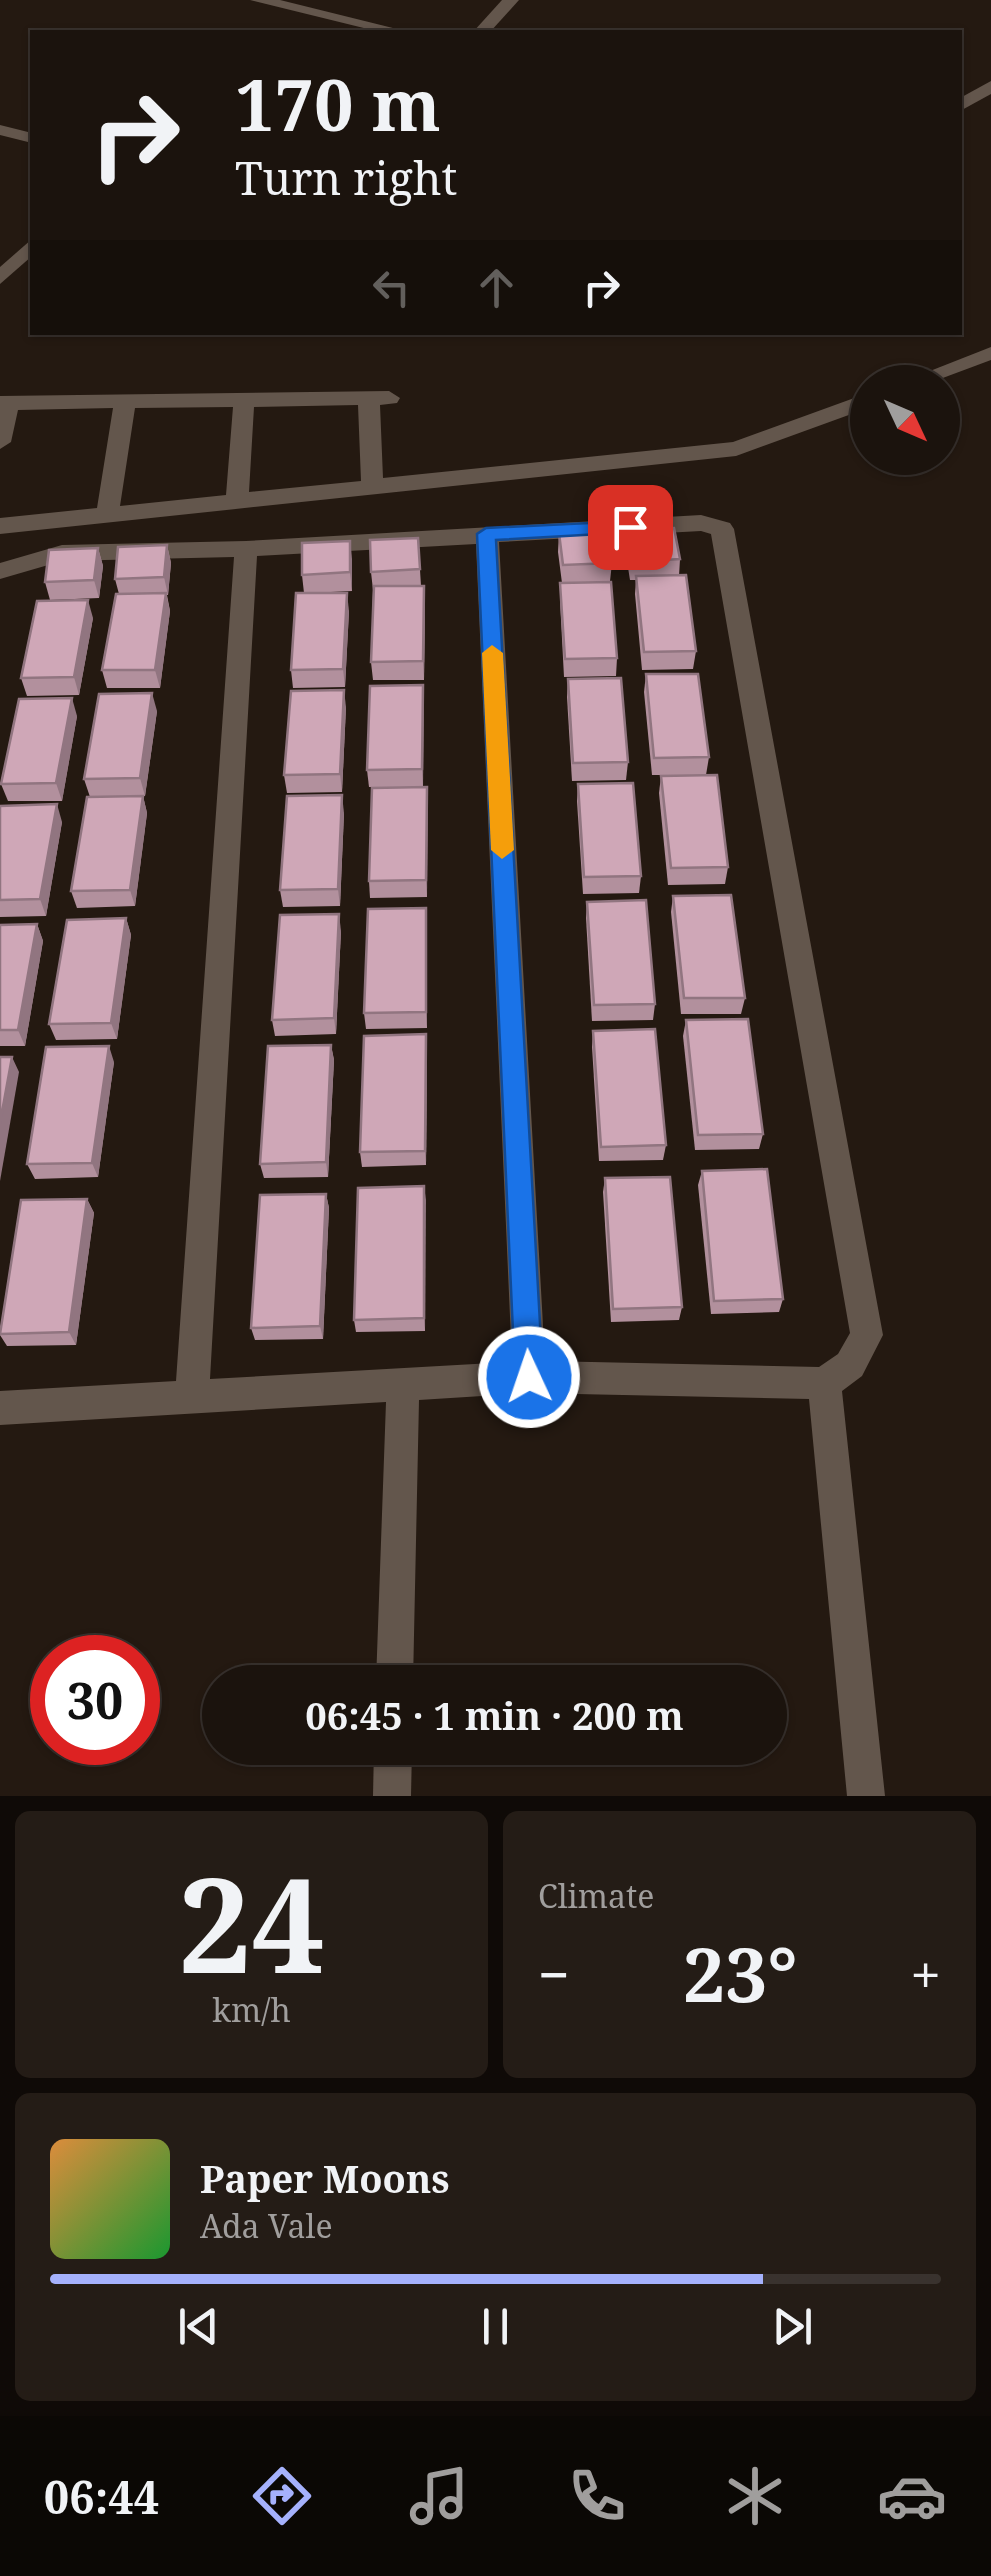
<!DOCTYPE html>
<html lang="en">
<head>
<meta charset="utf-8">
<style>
	:root { --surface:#1b130d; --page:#241c16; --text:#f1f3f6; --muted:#a09e9d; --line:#39322e; --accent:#a5b1fc }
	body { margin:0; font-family:"Noto Serif",serif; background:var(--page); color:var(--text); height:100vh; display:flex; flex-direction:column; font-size:38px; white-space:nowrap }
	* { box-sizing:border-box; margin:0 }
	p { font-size:32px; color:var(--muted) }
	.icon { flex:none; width:55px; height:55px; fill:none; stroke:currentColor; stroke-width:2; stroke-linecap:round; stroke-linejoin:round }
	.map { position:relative; height:1796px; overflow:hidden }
	.panel { display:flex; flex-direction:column; gap:15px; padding:15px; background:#0f0a07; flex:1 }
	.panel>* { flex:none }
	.hud { position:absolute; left:30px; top:30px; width:932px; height:305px; border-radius:0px; box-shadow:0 2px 8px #0004,0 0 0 2px var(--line); background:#1b130d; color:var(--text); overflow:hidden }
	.needle { width:65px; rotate:134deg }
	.buttons { position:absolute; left:850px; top:365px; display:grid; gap:20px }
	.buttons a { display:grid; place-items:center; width:110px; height:110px; border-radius:50%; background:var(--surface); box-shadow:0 2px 8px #0004,0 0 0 2px var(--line); font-size:50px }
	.speed { position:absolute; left:30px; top:1635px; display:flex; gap:20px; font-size:50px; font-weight:700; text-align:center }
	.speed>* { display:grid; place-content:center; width:130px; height:130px; border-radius:50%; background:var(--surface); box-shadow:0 2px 8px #0004,0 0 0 2px var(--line); line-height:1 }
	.speed .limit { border:15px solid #d22; background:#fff; color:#111 }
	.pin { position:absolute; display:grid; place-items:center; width:85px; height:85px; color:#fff; margin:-42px; border-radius:20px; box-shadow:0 5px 15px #0006 }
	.me { position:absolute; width:110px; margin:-55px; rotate:357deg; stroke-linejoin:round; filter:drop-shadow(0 0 8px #0008) }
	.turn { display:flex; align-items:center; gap:35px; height:210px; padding:0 40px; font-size:45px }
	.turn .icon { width:130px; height:130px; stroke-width:2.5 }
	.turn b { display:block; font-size:70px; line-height:85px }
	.lanes { display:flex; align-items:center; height:95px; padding:0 40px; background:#0003; justify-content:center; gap:50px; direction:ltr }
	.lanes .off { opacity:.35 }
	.big { font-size:75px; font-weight:700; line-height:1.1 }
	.panel .widget { flex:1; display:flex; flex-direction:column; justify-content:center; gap:15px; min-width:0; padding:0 35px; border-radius:15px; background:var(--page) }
	.panel .dial { align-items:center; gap:0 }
	.dial b { font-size:130px; line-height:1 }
	.song { display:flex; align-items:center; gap:30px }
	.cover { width:120px; height:120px; border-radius:15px; background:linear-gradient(135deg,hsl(30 70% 55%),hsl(130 70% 35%)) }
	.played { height:10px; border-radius:5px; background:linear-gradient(90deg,var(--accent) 80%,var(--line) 80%) }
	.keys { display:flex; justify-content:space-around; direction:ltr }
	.heat { display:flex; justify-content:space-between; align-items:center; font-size:55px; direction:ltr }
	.panel .tiles { flex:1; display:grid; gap:15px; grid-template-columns:1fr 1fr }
	.widget:last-child { grid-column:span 2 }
	.trip { position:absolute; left:202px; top:1665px; width:585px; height:100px; border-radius:50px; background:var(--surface); box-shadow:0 2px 8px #0004,0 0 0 2px var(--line); font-weight:700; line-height:100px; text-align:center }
	.tab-bar { display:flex; height:160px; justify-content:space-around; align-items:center; background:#0b0805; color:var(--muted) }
	.tab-bar .icon { width:70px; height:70px }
	.tab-bar .on { color:var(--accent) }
	.tab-bar b { font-size:45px; color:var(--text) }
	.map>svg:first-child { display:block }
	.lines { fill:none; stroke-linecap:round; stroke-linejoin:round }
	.minor { fill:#63564c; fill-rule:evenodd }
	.wall { fill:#b2909d }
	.shaded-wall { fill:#917580 }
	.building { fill:#cfa7b7; stroke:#917580; stroke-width:2.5 }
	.route { fill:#1a73e8; stroke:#114b97; stroke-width:2.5 }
	.slow { fill:#f59e0b }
</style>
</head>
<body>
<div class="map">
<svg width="991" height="1796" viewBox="0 0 991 1796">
	<rect width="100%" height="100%" fill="#241911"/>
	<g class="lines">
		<g class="minor">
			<polygon points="250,0 280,0 409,32 380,32"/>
			<polygon points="502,0 519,0 490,32 473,32"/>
			<polygon points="991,81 991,94 960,111 960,98"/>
			<polygon points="0,125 32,133 32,143 0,135"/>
			<polygon points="32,239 32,256 0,284 0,267"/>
			<polygon points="991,347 991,360 932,382 902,382"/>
			<path d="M389,391L400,398L397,403L380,405L383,478L733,442L868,393V408L736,456L0,534V518L97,508L113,408L18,410L11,442L0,449V396ZM358,405L361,481L249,492L254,407ZM233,407L226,495L120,506L135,408Z"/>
			<path d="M701,515L730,523L734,529L883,1335L862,1376L842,1391L885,1796H847L809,1399L529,1393L419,1400L413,1682H376L386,1402L0,1425V1391L176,1381L234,557L62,561L0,579V563L62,545L246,541ZM701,531L711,534L850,1333L838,1354L819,1367L545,1361L499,542ZM476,544L512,1362L210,1379L257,556Z"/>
			<polygon points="374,1748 412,1748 411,1796 373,1796"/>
		</g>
	</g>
	<g class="wall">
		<polygon points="627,530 680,559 679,576 696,651 693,669 642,670 635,594 636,580 630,580 625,549"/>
		<polygon points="559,533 612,563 610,581 576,583 617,658 616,676 564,677 560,601 560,583 562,583 558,552"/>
		<polygon points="418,538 421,586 425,604 424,680 373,680 371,662 373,590 371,572"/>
		<polygon points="350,541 352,591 310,593 349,611 345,687 293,688 291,670 304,593 302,575"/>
		<polygon points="167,545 171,563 168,595 167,595 170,611 160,688 107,688 102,670 119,594 115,579"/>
		<polygon points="98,548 103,566 99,598 50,600 45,582"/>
		<polygon points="93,618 79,695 27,696 21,678"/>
		<polygon points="646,674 709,757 706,775 652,775 644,692"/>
		<polygon points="568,679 628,762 626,780 572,781 567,697"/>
		<polygon points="423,685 423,787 369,787 367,770"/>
		<polygon points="346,707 342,792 287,793 284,775"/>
		<polygon points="157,711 145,796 90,797 84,779"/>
		<polygon points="77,716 62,801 8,801 1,784"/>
		<polygon points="661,776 728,867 725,884 668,885 659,793"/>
		<polygon points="578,784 641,876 639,893 583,894 577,801"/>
		<polygon points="427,787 427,897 370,898 369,881"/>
		<polygon points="143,796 147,813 135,906 77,908 71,891"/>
		<polygon points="0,806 62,822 46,916 0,917"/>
		<polygon points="344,813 340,906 283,907 280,890"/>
		<polygon points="673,896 745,998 741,1014 681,1014 671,912"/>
		<polygon points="587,902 655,1004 653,1020 592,1021 586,918"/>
		<polygon points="426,908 427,1028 366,1029 364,1013"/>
		<polygon points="126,918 131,935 117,1039 56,1040 49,1024"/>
		<polygon points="37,924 43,941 25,1046 0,1046 0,925"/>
		<polygon points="341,931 336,1034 275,1036 272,1020"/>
		<polygon points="686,1020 763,1134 759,1149 695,1150 683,1036"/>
		<polygon points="593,1031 666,1145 663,1160 599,1161 592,1047"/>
		<polygon points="331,1045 334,1060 328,1177 264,1178 260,1164"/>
		<polygon points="427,1050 426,1165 362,1167 360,1152"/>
		<polygon points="114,1062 98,1177 35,1179 27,1164"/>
		<polygon points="702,1171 783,1299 779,1312 711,1314 698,1185"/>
		<polygon points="605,1178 682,1307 679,1320 611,1322 603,1192"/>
		<polygon points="424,1186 425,1331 356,1332 354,1320"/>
		<polygon points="326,1194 329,1208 323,1339 255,1340 251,1328"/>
		<polygon points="87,1199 94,1213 76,1345 7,1346 0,1335 0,1328"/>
	</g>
	<g class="shaded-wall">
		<polygon points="350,541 352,559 352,591 350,572"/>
		<polygon points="167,545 171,563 168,595 164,577"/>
		<polygon points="98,548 103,566 99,598 94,580"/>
		<polygon points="424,586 425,604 424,680 423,661"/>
		<polygon points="166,593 170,611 160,688 155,670"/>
		<polygon points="347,593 349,611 345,687 343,669"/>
		<polygon points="88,600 93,618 79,695 74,677"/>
		<polygon points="423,685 424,703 423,787 422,769"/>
		<polygon points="344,690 346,707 342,792 340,774"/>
		<polygon points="152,693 157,711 145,796 140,778"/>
		<polygon points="72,698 77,716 62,801 56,783"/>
		<polygon points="427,787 428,804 427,897 426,880"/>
		<polygon points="342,795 344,813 340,906 338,889"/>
		<polygon points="143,796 147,813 135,906 130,890"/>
		<polygon points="57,804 62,822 46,916 40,899"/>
		<polygon points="426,908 427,925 427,1028 426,1012"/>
		<polygon points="339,914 341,931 336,1034 334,1018"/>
		<polygon points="126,918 131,935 117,1039 111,1023"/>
		<polygon points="37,924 43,941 25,1046 18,1030"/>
		<polygon points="426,1034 427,1050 426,1165 425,1151"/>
		<polygon points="331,1045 334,1060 328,1177 326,1162"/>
		<polygon points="109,1046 114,1062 98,1177 92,1163"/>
		<polygon points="12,1057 19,1072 0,1181 0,1123"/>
		<polygon points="424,1186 426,1200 425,1331 424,1318"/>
		<polygon points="326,1194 329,1208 323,1339 320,1326"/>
		<polygon points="87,1199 94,1213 76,1345 69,1332"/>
	</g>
	<g class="building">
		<polygon points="674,528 680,559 632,562 627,530"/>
		<polygon points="607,531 612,563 563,565 559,533"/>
		<polygon points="418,538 420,569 371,572 370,540"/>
		<polygon points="350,541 350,572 302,575 302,543"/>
		<polygon points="167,545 164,577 115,579 118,547"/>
		<polygon points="98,548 94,580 45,582 49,550"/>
		<polygon points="686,575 696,651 644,652 636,576"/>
		<polygon points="611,582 617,658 565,659 560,583"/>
		<polygon points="374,586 424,586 423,661 371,662"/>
		<polygon points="166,593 155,670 102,670 116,594"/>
		<polygon points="296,593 347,593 343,669 291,670"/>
		<polygon points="88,600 74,677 21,678 37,601"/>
		<polygon points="646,674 698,674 709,757 654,758"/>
		<polygon points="621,678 628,762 573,763 568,679"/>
		<polygon points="423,685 422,769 367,770 370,686"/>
		<polygon points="344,690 340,774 284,775 291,691"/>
		<polygon points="152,693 140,778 84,779 99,694"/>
		<polygon points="72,698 56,783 1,784 19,699"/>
		<polygon points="717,775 728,867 671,868 661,776"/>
		<polygon points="633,783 641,876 584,877 578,784"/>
		<polygon points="427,787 426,880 369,881 372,788"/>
		<polygon points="342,795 338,889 280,890 287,796"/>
		<polygon points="143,796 130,890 71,891 87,797"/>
		<polygon points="57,804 40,899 0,900 0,806"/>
		<polygon points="731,895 745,998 684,998 673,896"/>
		<polygon points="646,900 655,1004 594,1005 587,902"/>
		<polygon points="426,908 426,1012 364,1013 368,909"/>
		<polygon points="339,914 334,1018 272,1020 280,915"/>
		<polygon points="126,918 111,1023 49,1024 67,920"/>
		<polygon points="37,924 18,1030 0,1030 0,925"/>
		<polygon points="748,1019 763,1134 698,1135 686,1020"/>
		<polygon points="655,1029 666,1145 601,1147 593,1031"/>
		<polygon points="426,1034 425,1151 360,1152 364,1036"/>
		<polygon points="331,1045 326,1162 260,1164 268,1046"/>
		<polygon points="109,1046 92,1163 27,1164 46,1047"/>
		<polygon points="0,1057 12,1057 0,1123"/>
		<polygon points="767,1169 783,1299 714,1301 702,1171"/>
		<polygon points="670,1177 682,1307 613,1309 605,1178"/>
		<polygon points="424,1186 424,1318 354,1320 358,1188"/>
		<polygon points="326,1194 320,1326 251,1328 260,1195"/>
		<polygon points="87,1199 69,1332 0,1334 21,1200"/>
	</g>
	<polygon class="route" points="630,521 639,527 636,532 496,540 543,1377 538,1387 529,1391 519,1387 515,1377 477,534 486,528"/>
	<polygon class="slow" points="492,645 503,653 514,850 502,859 491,850 482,653"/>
</svg>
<div class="buttons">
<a><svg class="needle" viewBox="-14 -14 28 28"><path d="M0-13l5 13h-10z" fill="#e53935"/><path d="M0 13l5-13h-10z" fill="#a09e9d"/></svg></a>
</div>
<div class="speed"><div class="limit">30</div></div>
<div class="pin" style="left:630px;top:527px;background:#d93025"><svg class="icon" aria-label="arrive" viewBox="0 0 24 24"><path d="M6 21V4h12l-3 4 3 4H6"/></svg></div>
<svg class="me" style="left:529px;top:1377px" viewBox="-20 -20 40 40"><circle r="17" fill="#1a73e8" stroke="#fff" stroke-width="3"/><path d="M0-11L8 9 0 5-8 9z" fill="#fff"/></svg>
<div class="trip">06:45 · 1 min · 200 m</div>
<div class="hud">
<div class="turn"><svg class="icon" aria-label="right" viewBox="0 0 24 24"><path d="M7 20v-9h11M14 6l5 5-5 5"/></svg><div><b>170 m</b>Turn right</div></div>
<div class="lanes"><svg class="icon off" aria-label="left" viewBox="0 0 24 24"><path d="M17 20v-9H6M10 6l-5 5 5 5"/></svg><svg class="icon off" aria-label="ahead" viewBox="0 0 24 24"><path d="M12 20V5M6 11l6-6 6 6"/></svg><svg class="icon" aria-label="right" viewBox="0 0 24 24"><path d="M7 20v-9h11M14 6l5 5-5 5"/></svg></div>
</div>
</div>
<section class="panel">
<div class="tiles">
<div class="widget dial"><b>24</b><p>km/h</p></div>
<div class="widget"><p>Climate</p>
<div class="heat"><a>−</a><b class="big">23°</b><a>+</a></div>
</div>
<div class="widget">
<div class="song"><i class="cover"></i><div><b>Paper Moons</b><p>Ada Vale</p></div></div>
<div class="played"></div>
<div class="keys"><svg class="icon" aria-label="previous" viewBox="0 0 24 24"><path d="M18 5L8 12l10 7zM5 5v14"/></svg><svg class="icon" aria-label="pause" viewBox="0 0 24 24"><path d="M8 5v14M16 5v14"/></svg><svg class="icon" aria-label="next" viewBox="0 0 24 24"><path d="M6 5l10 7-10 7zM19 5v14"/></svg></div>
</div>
</div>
</section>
<nav class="tab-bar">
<b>06:44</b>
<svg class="icon on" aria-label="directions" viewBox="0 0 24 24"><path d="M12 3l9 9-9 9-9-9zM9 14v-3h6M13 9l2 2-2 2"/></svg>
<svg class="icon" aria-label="music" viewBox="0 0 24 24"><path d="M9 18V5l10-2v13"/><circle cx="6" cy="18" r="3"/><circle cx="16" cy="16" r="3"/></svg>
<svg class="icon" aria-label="phone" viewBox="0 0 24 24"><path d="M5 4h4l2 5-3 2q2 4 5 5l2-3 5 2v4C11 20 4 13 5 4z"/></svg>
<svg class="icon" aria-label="climate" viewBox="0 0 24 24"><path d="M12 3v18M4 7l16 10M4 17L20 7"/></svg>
<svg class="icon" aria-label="car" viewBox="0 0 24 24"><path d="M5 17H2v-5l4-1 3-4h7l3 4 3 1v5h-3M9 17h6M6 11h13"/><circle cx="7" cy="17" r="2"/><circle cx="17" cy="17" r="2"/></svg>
</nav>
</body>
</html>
